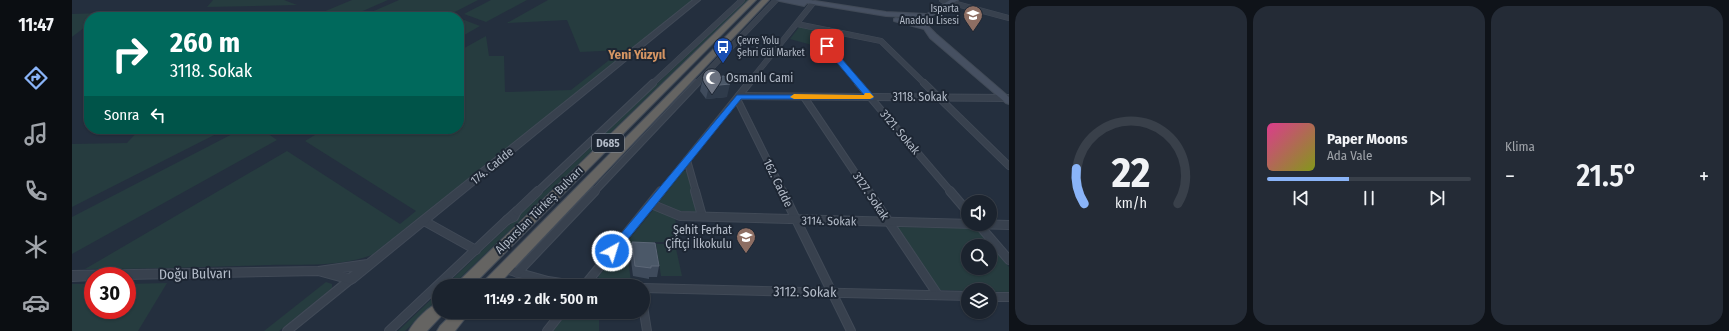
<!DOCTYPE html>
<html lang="tr">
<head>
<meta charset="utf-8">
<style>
	:root { --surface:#1b232e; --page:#242b36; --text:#f1f3f6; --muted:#a0a4aa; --line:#39404a; --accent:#8ab4f8 }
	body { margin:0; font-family:"Fira Sans Condensed",sans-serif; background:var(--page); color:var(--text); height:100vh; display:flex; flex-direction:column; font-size:15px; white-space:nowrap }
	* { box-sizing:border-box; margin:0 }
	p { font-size:13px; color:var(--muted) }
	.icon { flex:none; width:22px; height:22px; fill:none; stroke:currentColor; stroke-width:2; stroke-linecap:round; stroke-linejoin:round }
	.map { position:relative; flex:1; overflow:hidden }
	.details { display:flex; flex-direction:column; gap:6px; padding:6px; background:#0f1319; width:720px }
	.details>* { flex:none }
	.guide { position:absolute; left:12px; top:12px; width:380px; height:122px; border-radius:16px; box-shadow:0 1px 3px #0004,0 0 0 1px var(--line); background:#00695c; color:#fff; overflow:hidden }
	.controls { position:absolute; left:889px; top:195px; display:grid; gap:8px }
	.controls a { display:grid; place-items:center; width:36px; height:36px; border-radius:50%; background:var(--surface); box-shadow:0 1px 3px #0004,0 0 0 1px var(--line); font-size:20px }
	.speed { position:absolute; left:12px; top:267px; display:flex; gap:8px; font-size:20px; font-weight:700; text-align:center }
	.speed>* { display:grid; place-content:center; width:52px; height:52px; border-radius:50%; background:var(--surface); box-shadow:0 1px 3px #0004,0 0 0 1px var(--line); line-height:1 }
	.speed .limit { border:6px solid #d22; background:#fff; color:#111 }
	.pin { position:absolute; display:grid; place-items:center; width:34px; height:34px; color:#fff; margin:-17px; border-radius:8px; box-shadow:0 2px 6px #0006 }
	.me { position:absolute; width:44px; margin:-22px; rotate:39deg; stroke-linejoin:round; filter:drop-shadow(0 0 3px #0008) }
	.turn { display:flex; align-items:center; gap:14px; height:84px; padding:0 20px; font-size:18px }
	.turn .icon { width:52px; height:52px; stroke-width:2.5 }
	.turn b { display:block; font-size:28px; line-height:34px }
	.then { display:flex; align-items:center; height:38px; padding:0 20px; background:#0003; gap:8px; font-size:15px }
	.big { font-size:30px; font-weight:600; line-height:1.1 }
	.details .widget { flex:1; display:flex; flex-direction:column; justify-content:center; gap:6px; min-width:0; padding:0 14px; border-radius:16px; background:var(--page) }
	.details .dial { align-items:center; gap:0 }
	.dial svg { height:104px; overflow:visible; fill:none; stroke:var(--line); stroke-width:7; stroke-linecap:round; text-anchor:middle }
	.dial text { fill:var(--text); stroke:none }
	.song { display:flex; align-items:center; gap:12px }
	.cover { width:48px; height:48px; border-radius:6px; background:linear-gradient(135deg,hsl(330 70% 55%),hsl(70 70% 35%)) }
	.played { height:4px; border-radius:2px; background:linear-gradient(90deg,var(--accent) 40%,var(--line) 40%) }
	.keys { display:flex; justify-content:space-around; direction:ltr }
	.heat { display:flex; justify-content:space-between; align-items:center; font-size:22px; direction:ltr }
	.details .tiles { flex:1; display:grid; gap:6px; grid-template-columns:repeat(3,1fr) }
	.trip { position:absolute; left:360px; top:279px; width:218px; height:40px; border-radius:20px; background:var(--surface); box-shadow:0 1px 3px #0004,0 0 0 1px var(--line); font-weight:600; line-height:40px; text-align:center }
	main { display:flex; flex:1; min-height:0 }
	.menu { display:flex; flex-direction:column; width:72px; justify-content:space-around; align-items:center; background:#0b0e12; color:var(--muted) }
	.menu .icon { width:28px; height:28px }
	.menu .selected { color:var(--accent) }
	.menu b { font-size:18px; color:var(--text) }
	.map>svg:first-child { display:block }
	.green { fill:#263c3f; fill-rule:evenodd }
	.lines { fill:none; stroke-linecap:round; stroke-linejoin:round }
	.minor-far2-casing { stroke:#414a57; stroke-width:6 }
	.minor-far1-casing { stroke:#414a57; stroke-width:8 }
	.minor-casing { stroke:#414a57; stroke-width:10 }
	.tertiary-casing { stroke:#414a57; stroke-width:2 }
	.secondary-casing { stroke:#414a57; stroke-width:2 }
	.trunk-casing { stroke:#434c59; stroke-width:2 }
	.minor-far2 { stroke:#38414e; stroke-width:5 }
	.minor-far1 { stroke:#38414e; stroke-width:6 }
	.minor { stroke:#38414e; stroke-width:8 }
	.tertiary { fill:#38414e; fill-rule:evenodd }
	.secondary { fill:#465061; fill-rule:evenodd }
	.trunk { fill:#656462; fill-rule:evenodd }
	.wall { fill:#3f4b5c }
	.shaded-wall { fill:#2f3b4b }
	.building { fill:#4b5868; stroke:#5c6777 }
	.route { fill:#1a73e8; stroke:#114b97 }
	.slow { fill:#f59e0b }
	.labels { text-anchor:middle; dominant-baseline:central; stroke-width:4; stroke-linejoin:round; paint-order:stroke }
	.far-poi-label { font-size:10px; fill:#b4bcc9; stroke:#1d2633; text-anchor:end }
	.shield { fill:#1d2633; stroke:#878f9c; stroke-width:1 }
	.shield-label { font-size:11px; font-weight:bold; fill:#b4bcc9 }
	.poi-label { font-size:12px; fill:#b4bcc9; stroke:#1d2633; text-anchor:start }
	.street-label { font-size:12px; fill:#b4bcc9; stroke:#1d2633 }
	.far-district-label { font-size:13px; font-weight:bold; fill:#d59563; stroke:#1d2633 }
	.near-street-label { font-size:14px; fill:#b4bcc9; stroke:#1d2633 }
</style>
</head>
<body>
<main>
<nav class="menu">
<b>11:47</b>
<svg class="icon selected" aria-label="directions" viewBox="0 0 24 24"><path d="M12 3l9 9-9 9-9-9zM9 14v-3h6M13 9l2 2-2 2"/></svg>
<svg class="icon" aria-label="music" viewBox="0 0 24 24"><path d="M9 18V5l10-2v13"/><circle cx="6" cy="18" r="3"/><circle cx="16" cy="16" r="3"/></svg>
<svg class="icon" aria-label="phone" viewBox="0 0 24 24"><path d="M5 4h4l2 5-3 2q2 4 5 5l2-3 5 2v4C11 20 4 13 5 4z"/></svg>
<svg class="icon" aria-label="climate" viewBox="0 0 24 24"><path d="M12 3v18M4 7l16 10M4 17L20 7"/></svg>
<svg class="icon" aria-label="car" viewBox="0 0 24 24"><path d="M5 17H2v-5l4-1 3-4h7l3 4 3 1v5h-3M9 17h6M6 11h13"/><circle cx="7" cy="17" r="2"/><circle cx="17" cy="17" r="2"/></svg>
</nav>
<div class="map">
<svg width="937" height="331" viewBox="0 0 937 331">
	<rect width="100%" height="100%" fill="#242f3e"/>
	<g class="green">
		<polygon points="141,0 212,0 225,5 135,7"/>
		<polygon points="280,0 316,0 277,17 239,17"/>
		<polygon points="327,0 406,0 373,17 288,17"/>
		<polygon points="419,0 455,0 414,22 392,14"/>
		<path d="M476,0H621L300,255C268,267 231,264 198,265C136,267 74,269 13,269L215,151L328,224L344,211L233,141L253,129H387V51L414,36L417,56H432L433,92L499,90L550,50L508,52L495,20L435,23Z"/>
		<polygon points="673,0 676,0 380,286 373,286"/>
		<polygon points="32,13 27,17 17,17 17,24 0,37 0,14"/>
		<polygon points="387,18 408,26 387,38"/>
		<polygon points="728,26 751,31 751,48 718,39"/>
		<polygon points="68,129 154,129 0,207 0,144 55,143"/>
		<polygon points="170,129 189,129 205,140 0,254 0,217"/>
		<polygon points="611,171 615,171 625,212 607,211 587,202"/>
		<polygon points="582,209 603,219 608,242 581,242 582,251 555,251 559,282 529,281 526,277"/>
		<path d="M825,227L904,228L937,267V292L867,290ZM896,246H918V268H896Z"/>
		<polygon points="584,244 603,244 610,276 589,276"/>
		<polygon points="254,282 260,284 260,288 207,331 192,331"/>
		<polygon points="95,283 66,331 0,331 0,284 21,284 21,310 55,310 55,284"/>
		<polygon points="367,292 367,298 333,331 326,331"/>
		<polygon points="493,316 527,317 527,331 481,331"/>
	</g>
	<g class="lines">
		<g class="minor-far2-casing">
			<g id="minor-far2">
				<polyline points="870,0 937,18"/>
				<polyline points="725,24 809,41 853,84"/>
				<polyline points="756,30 756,48 787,84"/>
				<polyline points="580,84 670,0"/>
				<polyline points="624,84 704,0"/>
				<polyline points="676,84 741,3"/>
			</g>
		</g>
		<g class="minor-far1-casing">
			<g id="minor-far1">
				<polyline points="786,83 879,192"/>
				<polyline points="852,83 937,166"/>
				<polyline points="667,96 937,98"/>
				<polyline points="732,97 796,192"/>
				<polyline points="665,99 711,192"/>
				<polyline points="615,160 624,192"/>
				<polyline points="465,192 581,83"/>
				<polyline points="522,192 625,83"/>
				<polyline points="589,192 677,83"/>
			</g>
		</g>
		<g class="minor-casing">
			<g id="minor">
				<polyline points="623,191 630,216"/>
				<polyline points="710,191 779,331"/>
				<polyline points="796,191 866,295"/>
				<polyline points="878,191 896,212"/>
				<polyline points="579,204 608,216 937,225"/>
				<polygon points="445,211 442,217 435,220"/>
				<polyline points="445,211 466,191"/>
				<polyline points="352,221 404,250"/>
				<polyline points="906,224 937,260"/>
				<polyline points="433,269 476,281 509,286"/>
				<polyline points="445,273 523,191"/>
				<polyline points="512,286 589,191"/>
				<polyline points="571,288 896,296"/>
				<polyline points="918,297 937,297"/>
				<polyline points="571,306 575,331"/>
				<polyline points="215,331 279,279"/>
				<polyline points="317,331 435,220"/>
				<polyline points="475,331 490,312"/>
			</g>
		</g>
		<g class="tertiary-casing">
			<path id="tertiary" d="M621,0H628L283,282L279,284L246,275L55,279V276H21V280L0,281V271L246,267L295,260ZM281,271L277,274L270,272Z"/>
		</g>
		<g class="secondary-casing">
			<g id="secondary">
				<polygon points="703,0 737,0 814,12 855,14 878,0 886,0 856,18 814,16 735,3 732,6"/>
				<polygon points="824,18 850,24 851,20 855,20 857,27 864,34 937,97 937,104 934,103 858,38 852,29 822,21 822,19"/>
			</g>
		</g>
		<g class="trunk-casing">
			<g id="trunk">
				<polygon points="677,0 684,0 400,286 384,286 386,282"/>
				<polygon points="690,0 697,0 425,286 409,286 411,282"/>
				<path d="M367,303V312H373L355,331H337C342,321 357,306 367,303Z"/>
				<polygon points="382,312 398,312 383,331 365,331 368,326"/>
			</g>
		</g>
		<use href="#minor-far2" class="minor-far2"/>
		<use href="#minor-far1" class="minor-far1"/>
		<use href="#minor" class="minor"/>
		<use href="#tertiary" class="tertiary"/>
		<use href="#secondary" class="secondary"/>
		<use href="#trunk" class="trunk"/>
	</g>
	<g class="wall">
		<polygon points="631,78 655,97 634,99 628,91"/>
		<polygon points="560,242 587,266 585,277 577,277 577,279 561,276 558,253"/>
	</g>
	<polygon class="shaded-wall" points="658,84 655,97 634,99 637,86"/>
	<g class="building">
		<polygon points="652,76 658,84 637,86 631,78"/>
		<polygon points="560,242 583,243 587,266 579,266 579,268 563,266"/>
	</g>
	<polygon class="route" points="752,44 757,44 801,95 801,99 669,99 544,254 537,254 535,251 537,248 665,95 792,95 752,47"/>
	<polygon class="slow" points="793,93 798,93 802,97 798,99 722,99 718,97 722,94 792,95"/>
	<defs>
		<g id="school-pin" transform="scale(1)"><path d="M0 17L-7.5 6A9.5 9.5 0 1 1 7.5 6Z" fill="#8d6e63" stroke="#1d2633"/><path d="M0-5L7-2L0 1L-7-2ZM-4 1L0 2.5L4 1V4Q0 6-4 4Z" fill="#fff"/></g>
		<g id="bus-pin" transform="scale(1)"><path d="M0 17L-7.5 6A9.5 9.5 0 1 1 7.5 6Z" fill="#1a4fb4" stroke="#1d2633"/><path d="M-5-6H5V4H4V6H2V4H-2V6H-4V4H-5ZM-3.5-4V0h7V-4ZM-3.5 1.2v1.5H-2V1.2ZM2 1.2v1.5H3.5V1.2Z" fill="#fff"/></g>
		<g id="mosque-pin" transform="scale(1)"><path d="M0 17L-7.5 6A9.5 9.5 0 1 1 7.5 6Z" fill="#6b7280" stroke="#1d2633"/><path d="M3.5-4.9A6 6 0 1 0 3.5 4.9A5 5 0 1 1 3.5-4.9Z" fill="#fff"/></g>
	</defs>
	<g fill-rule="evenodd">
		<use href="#school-pin" x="901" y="15"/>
		<use href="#bus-pin" x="651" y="47"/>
		<use href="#mosque-pin" x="640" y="78"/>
		<use href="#school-pin" x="674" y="237"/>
	</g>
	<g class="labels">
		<g class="far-poi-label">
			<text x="887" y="9">Isparta<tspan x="887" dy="12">Anadolu Lisesi</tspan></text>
			<text x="665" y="41" text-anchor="start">Çevre Yolu<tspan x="665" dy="12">Şehri Gül Market</tspan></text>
		</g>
		<rect class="shield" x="520" y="134" width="32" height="18" rx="3"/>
		<g class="shield-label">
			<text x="536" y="143">D685</text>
		</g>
		<g class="poi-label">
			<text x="654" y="78">Osmanlı Cami</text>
			<text x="660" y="230" text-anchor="end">Şehit Ferhat<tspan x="660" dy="14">Çiftçi İlkokulu</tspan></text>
		</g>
		<g class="street-label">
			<text x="848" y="97">3118. Sokak</text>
			<text transform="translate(828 132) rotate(50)">3121. Sokak</text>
			<text transform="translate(420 166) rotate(-39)">174. Cadde</text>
			<text transform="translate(706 183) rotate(64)">162. Cadde</text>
			<text transform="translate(799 196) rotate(56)">3127. Sokak</text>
			<text transform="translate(467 210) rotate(-45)">Alparslan Türkeş Bulvarı</text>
			<text transform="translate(757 221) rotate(1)">3114. Sokak</text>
		</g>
		<g class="far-district-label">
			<text x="565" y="54">Yeni Yüzyıl</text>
		</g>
		<g class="near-street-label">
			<text transform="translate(123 274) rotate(-1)">Doğu Bulvarı</text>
			<text transform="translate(733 292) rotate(1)">3112. Sokak</text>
		</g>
	</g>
</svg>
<div class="controls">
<a><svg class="icon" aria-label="sound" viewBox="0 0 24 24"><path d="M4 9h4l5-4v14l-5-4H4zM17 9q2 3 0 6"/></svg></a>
<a><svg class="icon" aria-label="search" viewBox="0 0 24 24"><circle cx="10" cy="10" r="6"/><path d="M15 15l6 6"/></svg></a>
<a><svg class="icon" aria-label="layers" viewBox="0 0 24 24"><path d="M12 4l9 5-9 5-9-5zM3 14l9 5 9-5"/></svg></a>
</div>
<div class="speed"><div class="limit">30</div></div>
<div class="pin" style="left:755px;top:46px;background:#d93025"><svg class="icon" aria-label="arrive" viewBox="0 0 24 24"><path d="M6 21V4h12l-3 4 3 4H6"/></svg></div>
<svg class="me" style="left:540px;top:251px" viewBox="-20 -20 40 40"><circle r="17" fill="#1a73e8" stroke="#fff" stroke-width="3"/><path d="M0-11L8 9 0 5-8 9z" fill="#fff"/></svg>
<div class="trip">11:49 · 2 dk · 500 m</div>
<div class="guide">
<div class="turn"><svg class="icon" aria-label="right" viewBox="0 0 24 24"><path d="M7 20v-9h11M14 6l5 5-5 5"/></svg><div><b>260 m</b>3118. Sokak</div></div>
<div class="then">Sonra<svg class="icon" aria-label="left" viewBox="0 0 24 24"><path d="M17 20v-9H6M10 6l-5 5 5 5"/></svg></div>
</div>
</div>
<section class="details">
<div class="tiles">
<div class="widget dial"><svg viewBox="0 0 100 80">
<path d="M14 69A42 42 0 1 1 86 69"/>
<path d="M14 69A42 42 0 0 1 8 42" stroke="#8ab4f8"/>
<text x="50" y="56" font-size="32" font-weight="700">22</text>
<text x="50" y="72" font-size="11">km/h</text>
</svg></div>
<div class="widget">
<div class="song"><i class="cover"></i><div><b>Paper Moons</b><p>Ada Vale</p></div></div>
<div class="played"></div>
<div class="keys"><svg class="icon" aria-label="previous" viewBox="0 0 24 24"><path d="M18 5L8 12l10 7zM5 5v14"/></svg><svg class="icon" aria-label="pause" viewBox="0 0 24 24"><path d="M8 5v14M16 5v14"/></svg><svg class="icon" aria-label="next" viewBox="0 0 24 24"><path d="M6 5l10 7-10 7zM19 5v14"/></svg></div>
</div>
<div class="widget"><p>Klima</p>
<div class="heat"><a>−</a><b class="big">21.5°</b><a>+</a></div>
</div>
</div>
</section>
</main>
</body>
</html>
